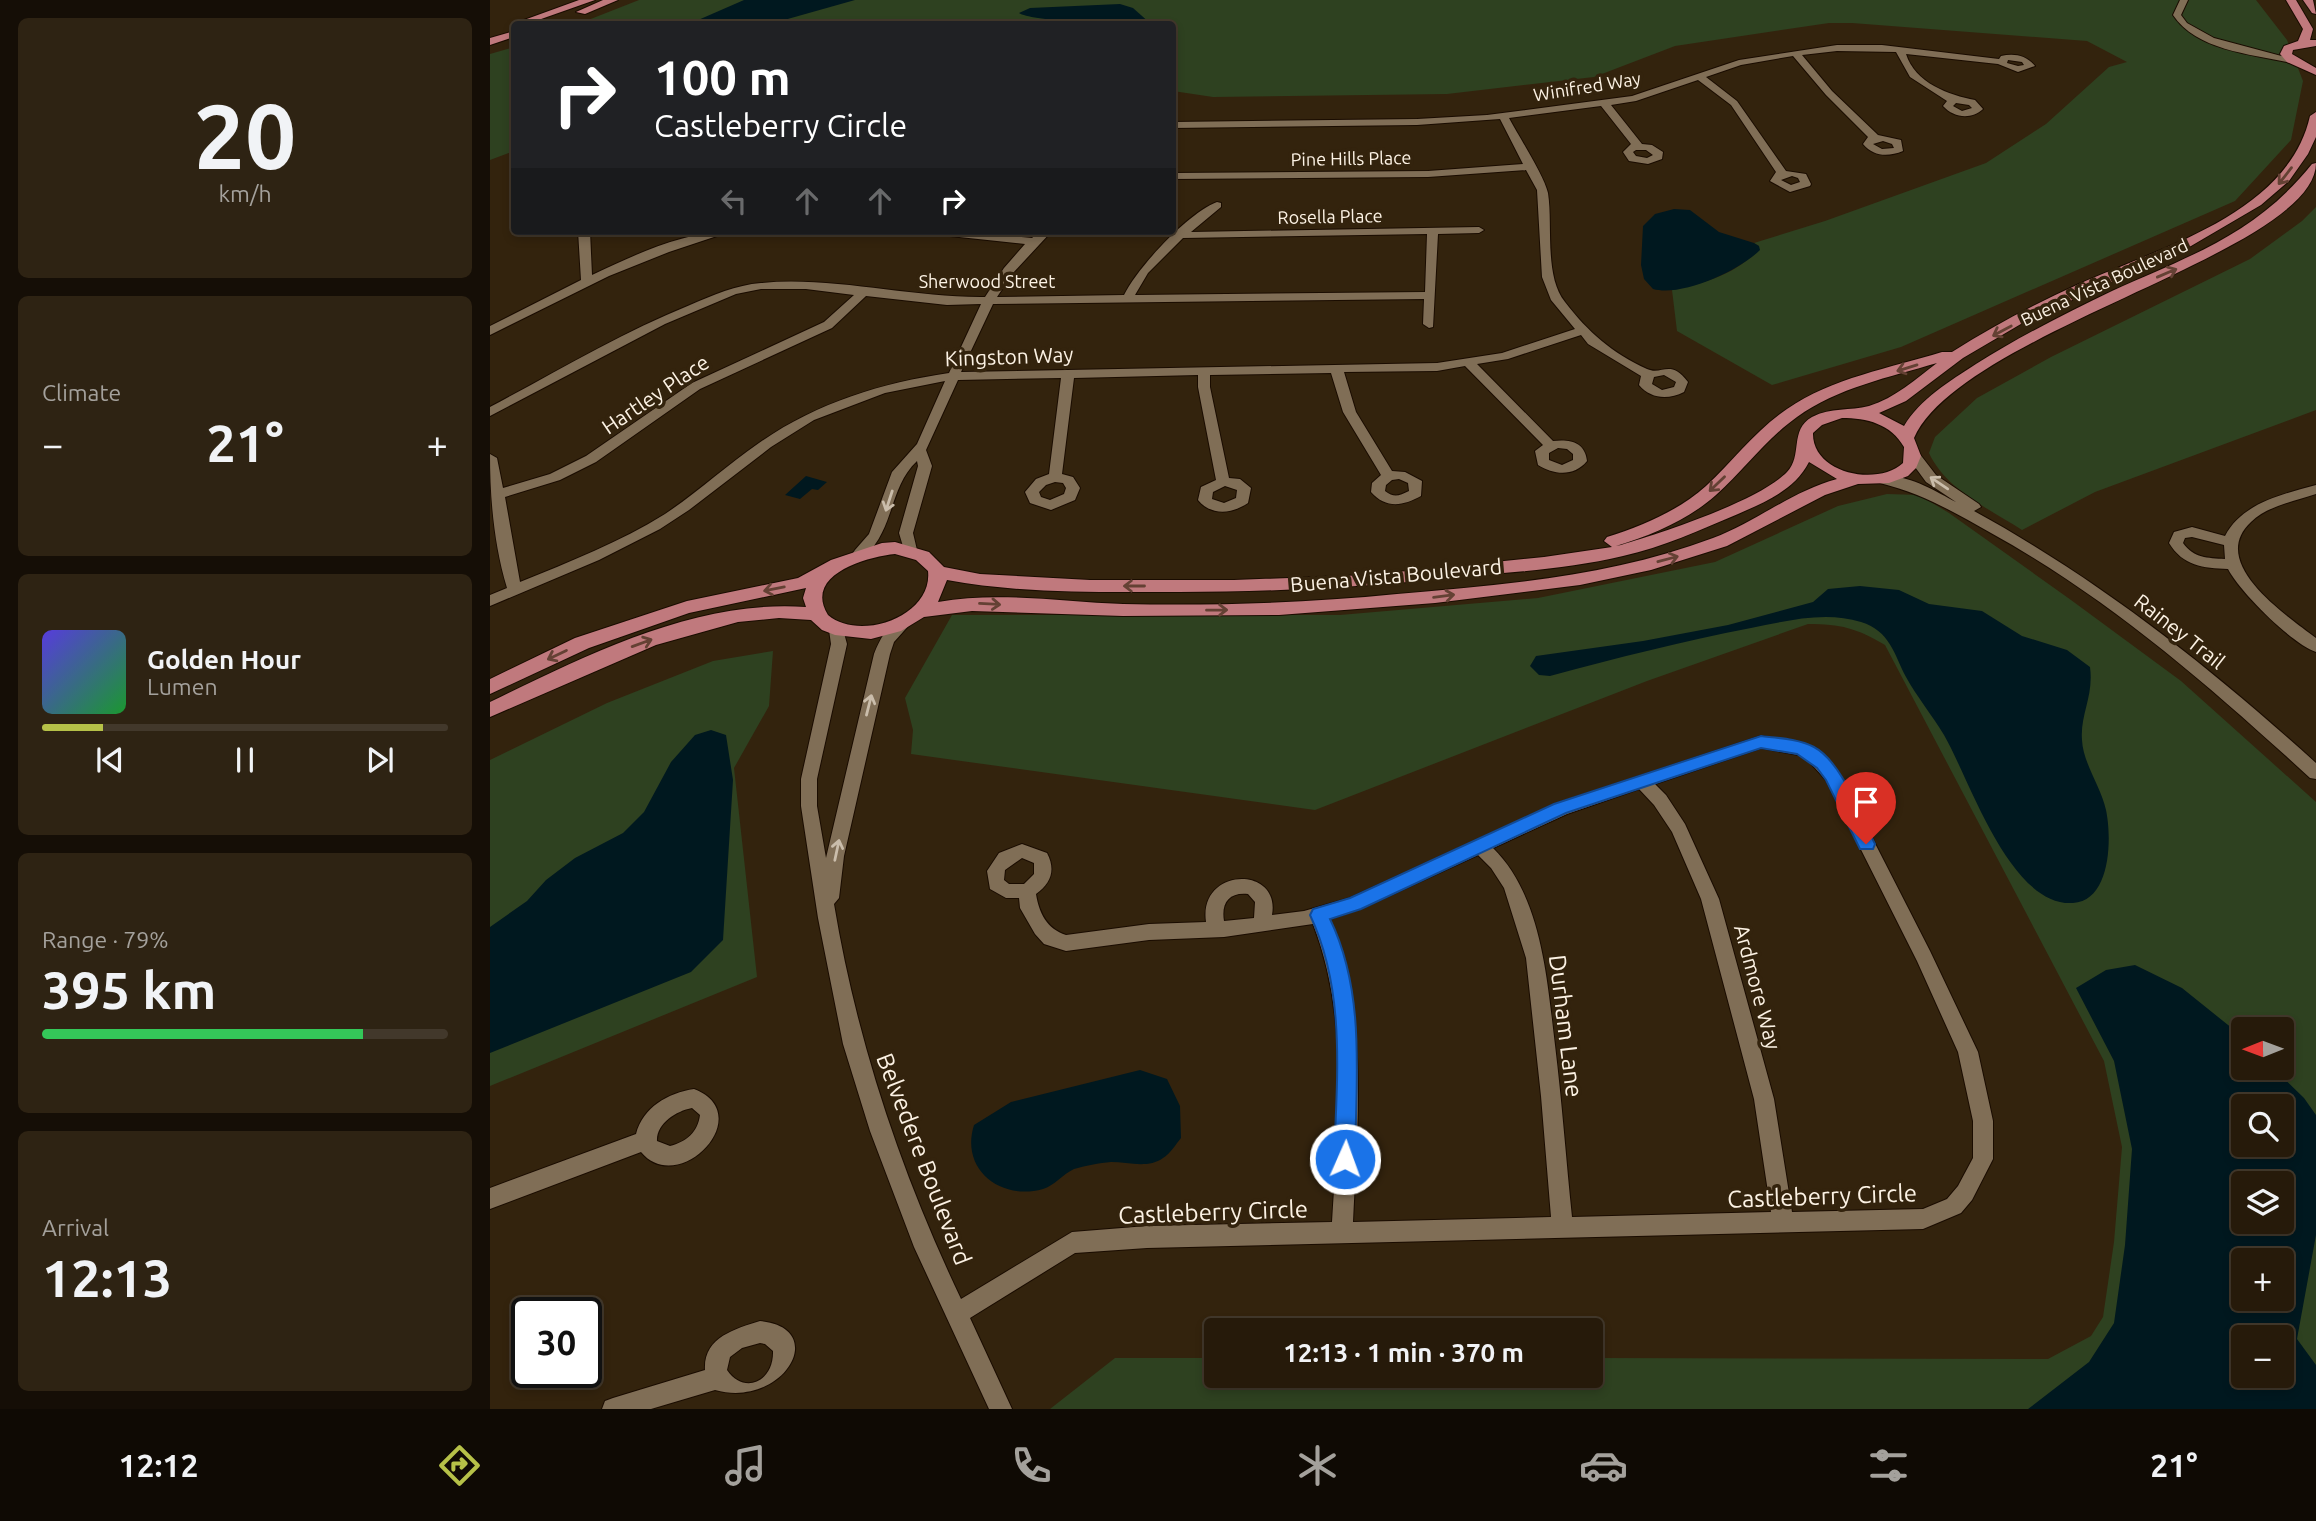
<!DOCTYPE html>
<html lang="en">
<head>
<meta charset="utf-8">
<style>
	:root { --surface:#261a0a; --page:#2e2313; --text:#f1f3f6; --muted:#a4a19c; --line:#42382b; --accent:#b6c148 }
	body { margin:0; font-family:Ubuntu,sans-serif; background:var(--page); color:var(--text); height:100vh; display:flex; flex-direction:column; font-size:26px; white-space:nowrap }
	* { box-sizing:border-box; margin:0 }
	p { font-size:23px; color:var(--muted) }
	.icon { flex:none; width:38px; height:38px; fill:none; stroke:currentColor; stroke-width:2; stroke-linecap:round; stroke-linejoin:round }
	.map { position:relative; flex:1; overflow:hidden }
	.panel { display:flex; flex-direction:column; gap:18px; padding:18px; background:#150e06; width:490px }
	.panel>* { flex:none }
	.guide { position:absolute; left:21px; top:21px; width:665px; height:214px; border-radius:7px; box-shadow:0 4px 10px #0003,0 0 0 2px var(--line); background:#202124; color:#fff; overflow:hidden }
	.needle { width:46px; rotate:269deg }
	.buttons { position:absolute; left:1741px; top:1017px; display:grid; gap:14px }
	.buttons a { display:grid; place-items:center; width:63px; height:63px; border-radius:7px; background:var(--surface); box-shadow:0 4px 10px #0003,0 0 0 2px var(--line); font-size:35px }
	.speed { position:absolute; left:21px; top:1297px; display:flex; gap:14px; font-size:35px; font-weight:700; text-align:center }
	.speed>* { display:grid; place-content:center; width:91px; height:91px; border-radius:50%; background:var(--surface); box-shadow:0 4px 10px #0003,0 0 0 2px var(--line); line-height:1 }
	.speed .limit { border:4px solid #111; border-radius:10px; background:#fff; color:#111 }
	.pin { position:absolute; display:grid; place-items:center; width:60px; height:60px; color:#fff; margin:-72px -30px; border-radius:50% 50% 50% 0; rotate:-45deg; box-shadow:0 0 7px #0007 }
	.pin .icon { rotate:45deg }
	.me { position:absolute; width:77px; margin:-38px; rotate:2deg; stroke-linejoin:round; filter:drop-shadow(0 0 5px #0008) }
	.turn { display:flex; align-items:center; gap:24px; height:147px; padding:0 28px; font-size:32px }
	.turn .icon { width:91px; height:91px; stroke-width:2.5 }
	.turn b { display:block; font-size:49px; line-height:60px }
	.lanes { display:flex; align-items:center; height:66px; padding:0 28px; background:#0003; justify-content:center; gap:35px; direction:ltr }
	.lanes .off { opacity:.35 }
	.big { font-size:52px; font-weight:700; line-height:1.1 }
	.panel .card { flex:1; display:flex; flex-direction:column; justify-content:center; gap:10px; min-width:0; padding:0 24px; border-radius:10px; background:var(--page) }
	.panel .dial { align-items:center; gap:0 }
	.dial b { font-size:91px; line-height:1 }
	.song { display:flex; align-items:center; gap:21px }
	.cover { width:84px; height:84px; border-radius:10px; background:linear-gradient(135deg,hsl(250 70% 55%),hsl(130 70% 35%)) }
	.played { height:7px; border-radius:4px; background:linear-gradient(90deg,var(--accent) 15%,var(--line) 15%) }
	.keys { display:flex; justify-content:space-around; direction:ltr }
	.heat { display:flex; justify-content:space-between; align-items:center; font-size:38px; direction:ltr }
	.charge { height:10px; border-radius:5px; background:linear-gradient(90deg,#34c759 79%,var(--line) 0) }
	.trip { position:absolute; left:714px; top:1318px; width:399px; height:70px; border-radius:7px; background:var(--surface); box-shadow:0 4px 10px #0003,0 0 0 2px var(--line); font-weight:700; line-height:70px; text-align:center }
	.tab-bar { display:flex; height:112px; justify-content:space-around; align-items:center; background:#0f0a04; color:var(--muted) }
	.tab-bar .icon { width:49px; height:49px }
	.tab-bar .on { color:var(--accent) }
	.tab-bar b { font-size:32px; color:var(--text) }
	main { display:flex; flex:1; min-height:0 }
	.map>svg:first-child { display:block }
	.green { fill:#2e4120; fill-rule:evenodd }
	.water { fill:#00181f; fill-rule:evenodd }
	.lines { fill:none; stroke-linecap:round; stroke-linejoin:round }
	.minor-casing { stroke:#1a0c00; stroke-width:2 }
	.major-casing { stroke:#1a0c00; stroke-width:2 }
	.minor { fill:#806e56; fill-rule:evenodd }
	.major { fill:#c0797d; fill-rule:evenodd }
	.oneway { stroke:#644134 }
	.oneway2 { stroke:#cabdab }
	.route { fill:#1a73e8; stroke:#114b97; stroke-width:2 }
	.labels { text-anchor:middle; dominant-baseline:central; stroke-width:7; stroke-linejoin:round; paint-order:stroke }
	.far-street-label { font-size:18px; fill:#fcf2e4; stroke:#33230d }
	.street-label { font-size:21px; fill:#fcf2e4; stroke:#33230d }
	.near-street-label { font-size:24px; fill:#fcf2e4; stroke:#33230d }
</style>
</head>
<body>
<main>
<section class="panel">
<div class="card dial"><b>20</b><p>km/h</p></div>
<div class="card"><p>Climate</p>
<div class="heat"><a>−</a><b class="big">21°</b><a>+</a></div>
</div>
<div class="card">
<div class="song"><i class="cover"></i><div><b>Golden Hour</b><p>Lumen</p></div></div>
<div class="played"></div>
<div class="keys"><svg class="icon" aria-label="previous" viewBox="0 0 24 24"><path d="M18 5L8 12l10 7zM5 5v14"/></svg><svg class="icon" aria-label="pause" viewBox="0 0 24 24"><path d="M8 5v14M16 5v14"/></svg><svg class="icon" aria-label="next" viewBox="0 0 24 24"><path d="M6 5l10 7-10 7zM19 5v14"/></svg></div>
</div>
<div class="card"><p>Range · 79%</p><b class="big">395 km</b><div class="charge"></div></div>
<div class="card"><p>Arrival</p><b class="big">12:13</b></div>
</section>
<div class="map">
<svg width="1826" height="1409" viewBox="0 0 1826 1409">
	<rect width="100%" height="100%" fill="#33230d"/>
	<g class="green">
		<path d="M149,0H1766L1797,40L1813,81L1801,140L1745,201L1411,347L1282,385L1187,331L1182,290C1211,284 1253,273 1269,246L1264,243L1335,221L1496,163L1556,124L1619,67L1637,62L1597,41L1362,23H1339L1185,46L1104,77L957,94L723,97L683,91L682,24H88Z"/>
		<polygon points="24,47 24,151 0,160 0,54"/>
		<path d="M1826,207V410L1605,492L1532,530C1500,509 1456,490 1439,453L1445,437L1487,398L1561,357L1760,259L1812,221Z"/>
		<path d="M1397,494L1429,495L1459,513L1581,600L1691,681L1826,802V1409H560L625,1358H726V1376H1101V1358L1558,1359L1601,1336L1613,1317L1624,1242L1632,1147L1614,1061L1395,645C1366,628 1351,624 1318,624L1157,681L825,810L421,754L423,730L415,698L462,615H850L1048,598L1225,562L1348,506ZM1754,1029H1792V1068H1754ZM1754,1106H1792V1144H1754ZM1754,1183H1792V1222H1754ZM1754,1260H1792V1298H1754ZM1754,1337H1792V1376H1754Z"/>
		<polygon points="283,651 279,706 244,768 267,977 0,1086 0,760 117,703 223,661"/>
	</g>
	<g class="water">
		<polygon points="254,0 365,0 280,24 199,24"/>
		<path d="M630,4L643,8L661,24C639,25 542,22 529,13L540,8Z"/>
		<path d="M1184,209L1200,210L1229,232L1264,243L1269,246L1270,250C1249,271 1192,297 1163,289L1154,279L1151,265L1153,226L1165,214Z"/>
		<polygon points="316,476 337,482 328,490 322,489 310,499 295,495"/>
		<path d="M1370,586L1409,590L1439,604L1492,611L1532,636L1577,650L1600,667C1604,696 1590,714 1592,740C1593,763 1611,787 1616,810C1622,838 1621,901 1583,903C1520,907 1480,780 1454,735C1442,715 1427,697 1416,677C1404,654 1400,631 1371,622C1335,611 1297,621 1261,628C1193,641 1127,658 1060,676L1049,675L1040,666L1046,656L1153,641L1238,625L1323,602L1338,589Z"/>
		<polygon points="221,730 236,735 243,780 233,940 201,972 0,1053 0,927 37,901 56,880 85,858 133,833 154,812 181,762 205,735"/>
		<path d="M1645,965L1692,988L1748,1033L1753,1039L1754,1068H1783L1814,1098L1826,1115V1235L1807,1339L1826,1365V1409H1538L1599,1362L1624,1323L1635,1245L1642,1149L1624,1061L1586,988L1616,970ZM1754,1106H1792V1144H1754ZM1754,1183H1792V1222H1754ZM1754,1260H1792V1298H1754ZM1792,1337V1376H1754V1337Z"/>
		<path d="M650,1070L677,1079L690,1106L691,1138C686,1144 680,1154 673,1158C658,1169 638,1162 621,1162C610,1163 594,1166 584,1169C573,1174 564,1186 553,1189C510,1201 470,1169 484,1125L521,1102Z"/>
	</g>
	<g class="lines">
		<g class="minor-casing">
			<g id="minor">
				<path d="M1690,0H1698L1691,15L1697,23L1724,38L1806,60L1801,63C1762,54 1707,51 1683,15Z"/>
				<path d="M1347,45H1392L1509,59L1511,56C1524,53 1536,55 1545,66L1528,72L1508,64L1416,54C1425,83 1459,95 1485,100L1493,109C1481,120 1464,118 1453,106L1457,101L1420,77L1406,52L1347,51L1312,55L1342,91L1388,135L1411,140L1413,151C1398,157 1384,157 1373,144L1378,137L1336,95L1303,56L1251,65L1216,77L1247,101L1296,171L1316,174L1321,184L1320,186L1300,192L1280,181L1286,172L1241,105L1208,80L1146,101L1121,105L1152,144L1162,145L1173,152L1172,159L1158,164L1139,161L1133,152L1141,144L1111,106L1019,118C1029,137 1054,175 1058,193C1063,225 1054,276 1075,302C1098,332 1122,353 1157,369C1172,376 1180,358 1198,382L1194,392C1178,400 1161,399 1149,385L1151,376L1098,344L1091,335L1018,359L987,364L1063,441C1080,439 1095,442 1097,461C1084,477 1064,475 1048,465L1045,451L1053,445L975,366L947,371L854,372L866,412L902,471L915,472L932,481L931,496C913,506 896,509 881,492L882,483L891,475L853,412L841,373L720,375V387L739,478L750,479L761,488L758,503C742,514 721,516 708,500L711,487L726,480L708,387V375L584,378L572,474L583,477L590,488L585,500L561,510L540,503L535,492L546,479L559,474L571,378L468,380L436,450L442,466L423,533L427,550L425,553H415L409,533L428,466L427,461C399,487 405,528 375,556H365L363,553L365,550L379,534L402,472L427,444L455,381L395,393L324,420L281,447L199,510L170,529L109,560L0,606V595L17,588C4,545 0,499 0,454L7,458L13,488L60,474L96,456L202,383L334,322L364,295L316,289H271L246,294L175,324L0,416V407C66,372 131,333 200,305C223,295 246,285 271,283C343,276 421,298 495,297L514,268L535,244L441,234L435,231H472L542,238L550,231H562L523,273L507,297L634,295C648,267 698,213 727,202L731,203V207L701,232L989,227L994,230L989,233L948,234L943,327L939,328L933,324L934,299L503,304L471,372L947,363L1012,353L1085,329L1061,300L1052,277L1047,190L1036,170L938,177L682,179V173L938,171L1033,164L1010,119L927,125L682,128V122L927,119L997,115L1142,96L1249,60ZM1518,60L1532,62L1534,65L1528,66L1517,63ZM1466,103L1479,105L1482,108L1472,111L1463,106ZM1393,141L1402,144L1404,148L1392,149L1383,144ZM1146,150H1156L1163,155L1157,158L1146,156L1143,152ZM1302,176L1308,178L1310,182L1301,185L1291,180ZM937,234L935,292L645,295L658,273L693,238ZM376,296L457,305L491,304L459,373C391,383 326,403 269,443C237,465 208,492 175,514C130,542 79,562 30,582L15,497L70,480L106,462L210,389L342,328ZM1174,375L1186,382L1184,387L1172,390L1162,384L1164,377ZM1068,448L1077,449L1083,454V460L1072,465L1059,460V453ZM909,479L918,483L919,491C909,496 904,498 895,491L896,485L902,480ZM565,482L573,483L576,488L574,494L560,500L551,497L549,492L556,485ZM735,486L747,490L746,498L734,503L722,499L723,492Z"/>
				<path d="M88,231H100L102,275C144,255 195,231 242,231L179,252L119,276L0,335V326L91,280Z"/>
				<path d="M1424,452L1429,453L1446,475L1489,504L1491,507L1484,511C1610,580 1720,667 1826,763V779L1820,778C1721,687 1619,598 1501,533C1462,511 1433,494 1390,483L1388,480L1390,477C1415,472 1445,491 1466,502L1436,482L1417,456Z"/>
				<path d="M1826,485V494C1805,501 1777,506 1761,522C1717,563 1796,615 1826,638V652C1802,644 1750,592 1738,569C1713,568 1693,566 1679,543L1684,532L1702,527L1735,536C1752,503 1793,494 1826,485ZM1702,537L1734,545L1735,559C1717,558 1704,558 1693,543L1695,538Z"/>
				<path d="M414,618L421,623L404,642L400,654L354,856L349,898L344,904C367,1042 411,1173 471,1299L582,1232L657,1226L842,1222C848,1122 860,1020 823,924L734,937L659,940L576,951L554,944L545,934L530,908L529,898H516L500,889L497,871L509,853L532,844L557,853C566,870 561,883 546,894C549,913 557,929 576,935L659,924L716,922C708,867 791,865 782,915L814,911L860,898L1065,804L1271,736L1309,742L1326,748L1348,771L1440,951L1488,1052L1503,1121V1159L1482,1200L1471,1213L1433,1229L657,1248L585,1253L480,1318L522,1409H499L424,1247L380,1131L353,1044L328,918L311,806V779L341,644L339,630L342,626H352L357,644L327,779V806L336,858L384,654C390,639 398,623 414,618ZM1271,748L1314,756L1336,780L1427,961L1468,1052L1483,1121V1158L1468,1186L1457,1199L1433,1209L1302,1212L1284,1099L1229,899L1195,824L1176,795L1165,784ZM1149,789L1164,805L1182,832L1211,899L1264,1099L1281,1212L1082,1217C1076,1159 1072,1102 1065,1045C1057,980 1052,896 1003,848L1077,814ZM988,855L1001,868L1014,888L1036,958L1051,1096L1061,1217L863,1222C868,1117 878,1019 839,919L870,909ZM532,858L544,863V874L534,884H519L514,880L515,870ZM758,894L765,902L764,918L734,921C731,903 739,892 758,894Z"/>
				<path d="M204,1089C269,1114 189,1198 151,1152L0,1209V1188L146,1134C153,1107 178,1093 204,1089ZM202,1108L210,1115C208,1132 196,1142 180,1146L167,1141C166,1124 186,1111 202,1108Z"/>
				<path d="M270,1321C341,1328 293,1409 225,1390L161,1409H112L115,1401L123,1398L215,1370C213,1338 244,1329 270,1321ZM270,1343L275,1344L283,1351C284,1382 254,1395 237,1370L240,1357L252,1348Z"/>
			</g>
		</g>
		<g class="major-casing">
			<g id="major">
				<polygon points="89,0 105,0 37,24 24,26 23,24"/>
				<polygon points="113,0 128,0 95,14 86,12"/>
				<polygon points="1796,0 1806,0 1823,29 1820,40 1826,40 1826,46 1803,50 1802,54 1826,68 1826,75 1797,62 1790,54 1794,46 1808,41 1813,29"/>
				<polygon points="1813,0 1823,0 1826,14 1822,13"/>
				<polygon points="24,31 24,37 0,45 0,38"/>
				<path d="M1826,112V137L1818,154L1799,181L1771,205L1701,246L1536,321L1473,358L1416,401L1389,413L1414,426C1430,399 1460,381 1486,364C1529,337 1576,313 1622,291C1701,255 1765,235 1822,164L1826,163C1826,252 1472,331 1424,438L1431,456L1426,468L1418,476L1399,483L1368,484L1335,495L1237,546L1161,570L1090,585L945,603L789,615L633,616L482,611L434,617L411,631L381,639L345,635L332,630L321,620L289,618L248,622L166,645L0,717V702C97,655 206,599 316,607L313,598L316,588L199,613L99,648L0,694V679L85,638L197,601L308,578L341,560L392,543L405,542L439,552L454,567L490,574L600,580H744L878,575L1054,557L1122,547L1114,541L1117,537C1152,526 1188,511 1216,486C1243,461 1266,430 1297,409C1342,378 1400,368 1452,352H1462C1503,326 1545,304 1589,284C1669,248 1798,214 1820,116ZM1447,363C1426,379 1405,398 1379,406C1360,411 1341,407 1322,417C1299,430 1313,456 1297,472C1269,501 1171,533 1131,545L1126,546C1162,535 1198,520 1226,495C1254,470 1276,439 1307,417C1347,388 1400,377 1447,363ZM1352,418C1377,418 1401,424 1414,447L1413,463C1387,487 1322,473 1323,433L1332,425ZM1319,462L1347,479C1302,491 1266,522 1223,538C1123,576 1013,585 907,594C816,603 724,606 633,604C572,602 509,591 448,602L457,580C533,594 612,592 689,592C791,592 891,586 991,575C1038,571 1087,567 1133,556C1173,547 1210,530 1248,514C1275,502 1305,490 1319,462ZM405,554L426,560L438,571C443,616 370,642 338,615C313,575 376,557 405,554Z"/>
			</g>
		</g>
		<use href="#minor" class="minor"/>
		<use href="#major" class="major"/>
	</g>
	<defs><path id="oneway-shaft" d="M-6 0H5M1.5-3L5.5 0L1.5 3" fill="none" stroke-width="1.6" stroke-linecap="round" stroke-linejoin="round" transform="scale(1.75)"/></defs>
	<g class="oneway">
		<use href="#oneway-shaft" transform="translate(1795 176) rotate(128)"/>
		<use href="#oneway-shaft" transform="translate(1677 273) rotate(-23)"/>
		<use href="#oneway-shaft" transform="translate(1512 331) rotate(152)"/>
		<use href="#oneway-shaft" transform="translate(1417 368) rotate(163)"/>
		<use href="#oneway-shaft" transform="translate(1227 484) rotate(136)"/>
		<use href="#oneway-shaft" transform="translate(1178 559) rotate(-15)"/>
		<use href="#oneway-shaft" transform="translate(644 586) rotate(180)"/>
		<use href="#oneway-shaft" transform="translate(284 589) rotate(169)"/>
		<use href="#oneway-shaft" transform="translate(954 596) rotate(-7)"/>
		<use href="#oneway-shaft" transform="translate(500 604) rotate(3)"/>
		<use href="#oneway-shaft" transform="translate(727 610) rotate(-1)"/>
		<use href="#oneway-shaft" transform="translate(152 643) rotate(-20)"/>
		<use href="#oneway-shaft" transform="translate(67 655) rotate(154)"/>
	</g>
	<g class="oneway2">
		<use href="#oneway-shaft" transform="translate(1449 483) rotate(-146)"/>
		<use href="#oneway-shaft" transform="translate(399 501) rotate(108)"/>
		<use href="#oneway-shaft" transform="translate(379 705) rotate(-76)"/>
		<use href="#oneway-shaft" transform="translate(347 850) rotate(-78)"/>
	</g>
	<path class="route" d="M1271,736C1288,738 1309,739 1324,747C1352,762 1371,816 1385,844L1383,849H1370L1336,780L1327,768L1307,754L1271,748L1076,813L871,909L840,919C876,993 866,1080 865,1159L862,1166L855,1169L847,1166L844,1159C847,1077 856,991 820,915L823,909L860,898L1064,804Z"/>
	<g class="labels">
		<g class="far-street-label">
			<text transform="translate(1097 86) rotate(-9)">Winifred Way</text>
			<text transform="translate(861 158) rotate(-1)">Pine Hills Place</text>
			<text transform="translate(840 216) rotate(-1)">Rosella Place</text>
			<text x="497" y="281">Sherwood Street</text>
			<text transform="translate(1614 282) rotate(-25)">Buena Vista Boulevard</text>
		</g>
		<g class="street-label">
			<text transform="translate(519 356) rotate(-2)">Kingston Way</text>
			<text transform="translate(165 394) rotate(-34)">Hartley Place</text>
			<text transform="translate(906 575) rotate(-5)">Buena Vista Boulevard</text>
			<text transform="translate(1690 631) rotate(38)">Rainey Trail</text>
			<text transform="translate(1268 987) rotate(75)">Ardmore Way</text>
		</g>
		<g class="near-street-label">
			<text transform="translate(1076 1026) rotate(83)">Durham Lane</text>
			<text transform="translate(434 1159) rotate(69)">Belvedere Boulevard</text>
			<text transform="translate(1332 1196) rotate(-2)">Castleberry Circle</text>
			<text transform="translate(723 1212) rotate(-2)">Castleberry Circle</text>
		</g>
	</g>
</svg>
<div class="buttons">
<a><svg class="needle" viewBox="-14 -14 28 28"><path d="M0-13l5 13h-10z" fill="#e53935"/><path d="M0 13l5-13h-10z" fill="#a4a19c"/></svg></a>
<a><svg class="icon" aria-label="search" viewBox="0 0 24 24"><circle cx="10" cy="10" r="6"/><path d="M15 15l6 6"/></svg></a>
<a><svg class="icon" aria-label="layers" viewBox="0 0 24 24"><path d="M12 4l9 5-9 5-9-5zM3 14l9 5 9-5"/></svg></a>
<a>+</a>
<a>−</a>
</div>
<div class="speed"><div class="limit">30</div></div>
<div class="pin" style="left:1376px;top:844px;background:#d93025"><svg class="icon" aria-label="arrive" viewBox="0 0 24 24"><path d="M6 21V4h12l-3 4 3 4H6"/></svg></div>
<svg class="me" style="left:855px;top:1159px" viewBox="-20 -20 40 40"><circle r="17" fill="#1a73e8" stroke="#fff" stroke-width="3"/><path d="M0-11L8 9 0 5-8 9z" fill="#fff"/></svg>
<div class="trip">12:13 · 1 min · 370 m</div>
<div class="guide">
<div class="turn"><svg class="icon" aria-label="right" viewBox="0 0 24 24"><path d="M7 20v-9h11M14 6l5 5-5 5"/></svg><div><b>100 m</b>Castleberry Circle</div></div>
<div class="lanes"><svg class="icon off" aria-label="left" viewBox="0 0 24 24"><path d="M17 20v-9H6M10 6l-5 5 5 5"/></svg><svg class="icon off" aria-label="ahead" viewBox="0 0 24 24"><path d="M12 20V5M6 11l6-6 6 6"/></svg><svg class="icon off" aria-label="ahead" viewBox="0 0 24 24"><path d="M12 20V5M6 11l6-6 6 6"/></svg><svg class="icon" aria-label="right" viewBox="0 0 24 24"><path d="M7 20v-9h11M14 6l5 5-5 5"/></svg></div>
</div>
</div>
</main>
<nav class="tab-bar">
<b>12:12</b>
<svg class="icon on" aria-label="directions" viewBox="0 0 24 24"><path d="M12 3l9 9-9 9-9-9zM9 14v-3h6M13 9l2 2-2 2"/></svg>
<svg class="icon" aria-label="music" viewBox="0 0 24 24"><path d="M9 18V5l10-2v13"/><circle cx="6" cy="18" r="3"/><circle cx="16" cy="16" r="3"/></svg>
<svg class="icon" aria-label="phone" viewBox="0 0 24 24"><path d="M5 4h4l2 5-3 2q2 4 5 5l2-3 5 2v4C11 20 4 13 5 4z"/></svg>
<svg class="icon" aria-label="climate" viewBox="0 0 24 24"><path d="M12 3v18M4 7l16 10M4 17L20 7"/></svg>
<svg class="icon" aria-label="car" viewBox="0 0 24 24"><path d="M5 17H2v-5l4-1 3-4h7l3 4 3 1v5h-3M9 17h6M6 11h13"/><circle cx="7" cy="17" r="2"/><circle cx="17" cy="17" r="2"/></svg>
<svg class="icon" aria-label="filters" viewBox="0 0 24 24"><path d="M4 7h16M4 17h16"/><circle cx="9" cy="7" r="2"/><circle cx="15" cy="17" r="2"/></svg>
<b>21°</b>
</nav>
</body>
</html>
